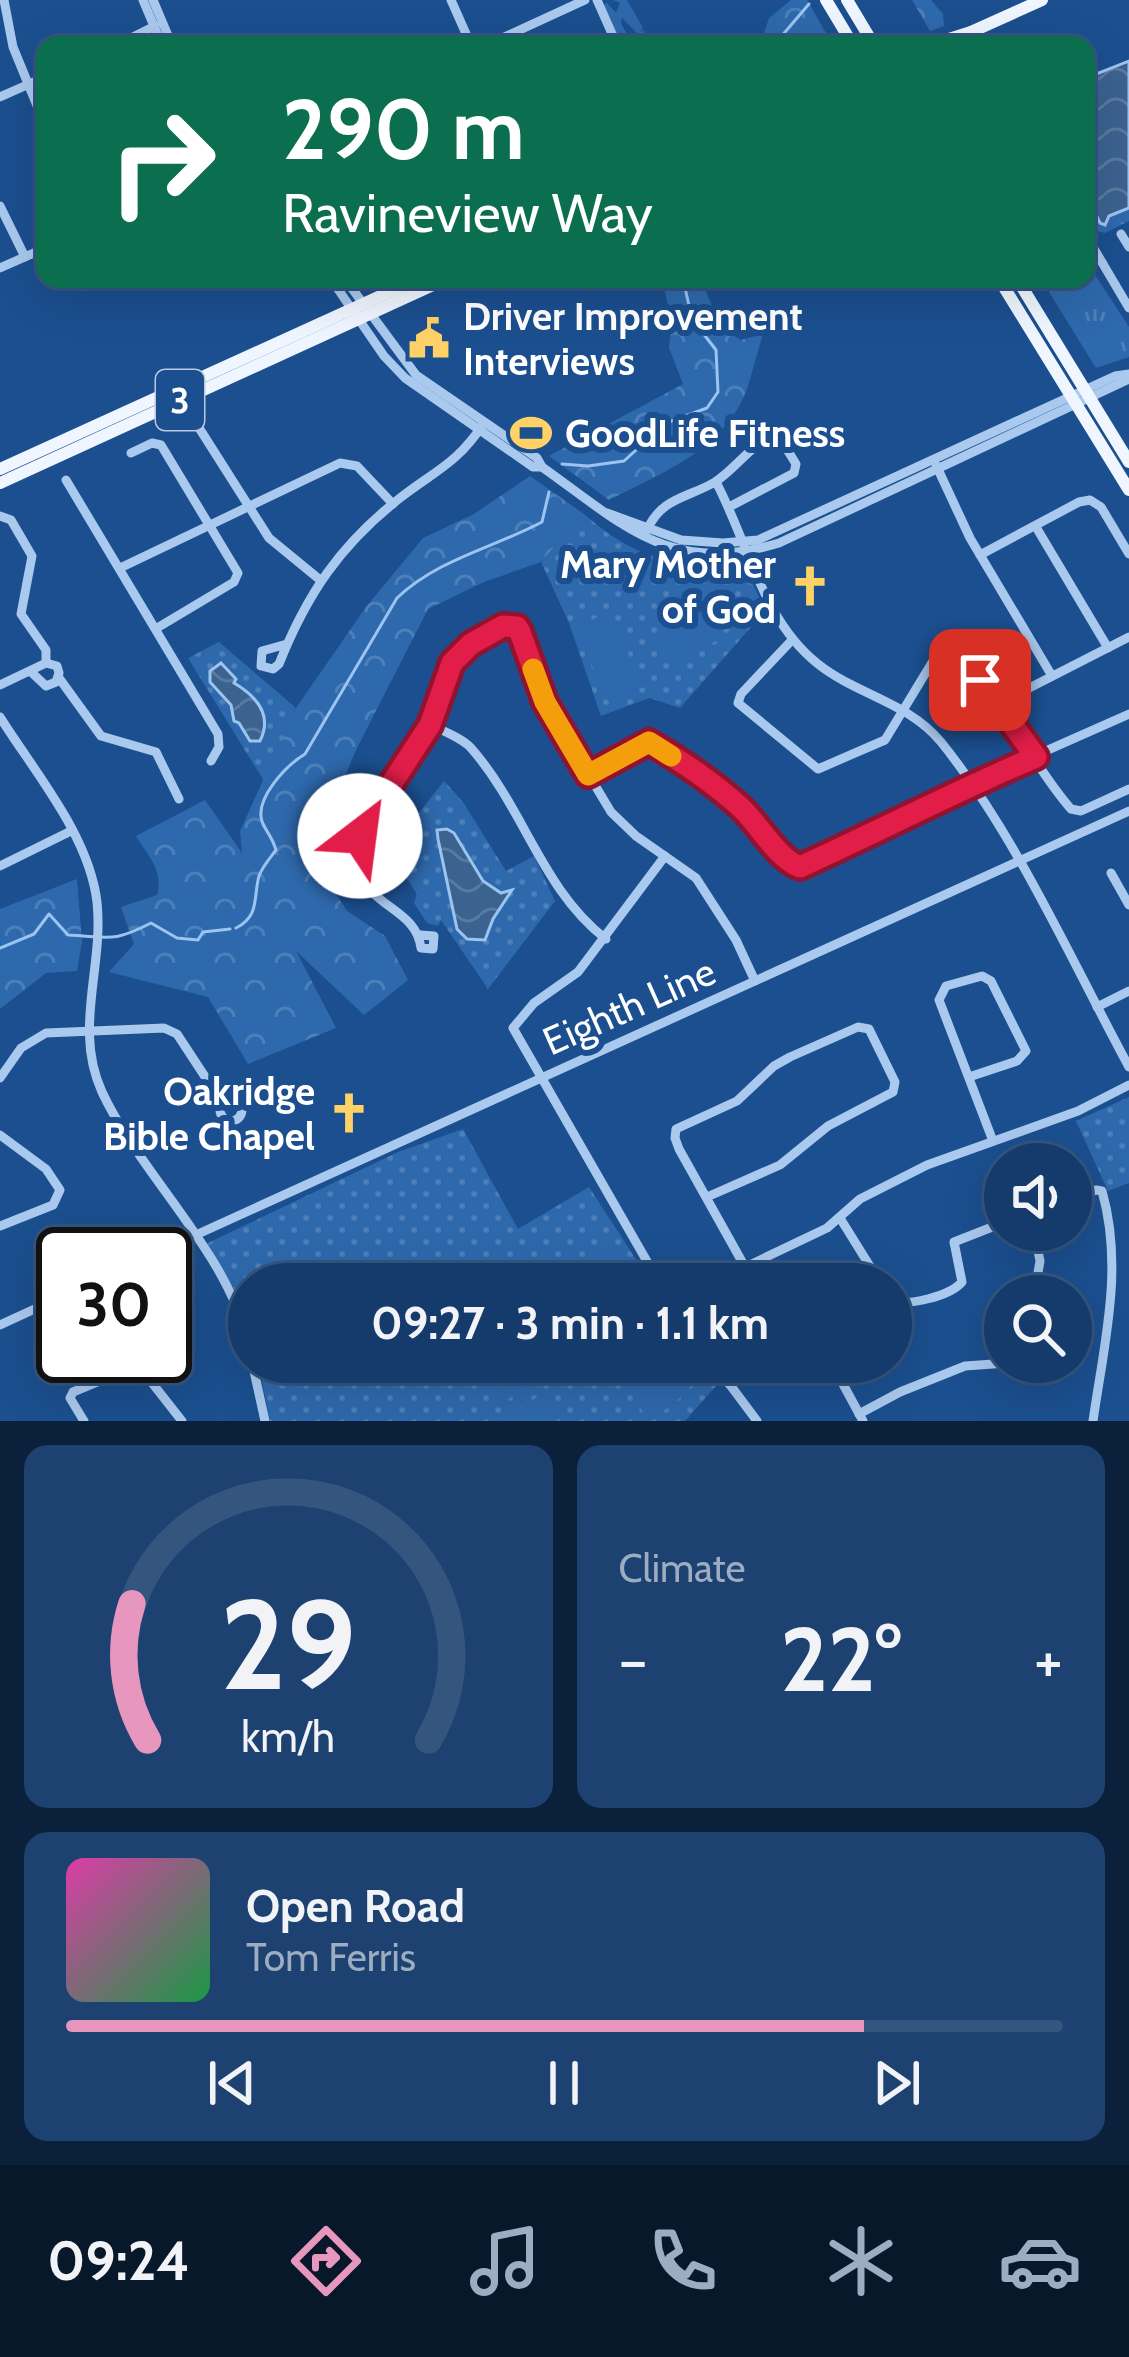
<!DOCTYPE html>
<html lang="en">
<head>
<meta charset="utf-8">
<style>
	:root { --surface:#143b6b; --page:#1d4271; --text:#f1f3f6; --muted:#9dadc1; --line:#33557e; --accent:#e797bd }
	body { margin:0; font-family:Cabin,sans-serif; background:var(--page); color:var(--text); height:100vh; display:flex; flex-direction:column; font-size:45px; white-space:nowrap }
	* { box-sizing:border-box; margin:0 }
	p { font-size:39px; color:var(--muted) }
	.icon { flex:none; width:66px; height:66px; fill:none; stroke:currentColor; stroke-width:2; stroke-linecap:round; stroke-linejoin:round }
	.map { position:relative; height:1421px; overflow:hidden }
	.drawer { display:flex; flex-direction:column; gap:24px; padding:24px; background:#0b203b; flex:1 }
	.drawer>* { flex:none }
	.hud { position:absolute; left:36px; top:36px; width:1059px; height:252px; border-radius:24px; box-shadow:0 12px 48px #0002,0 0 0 3px var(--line); background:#0b6e4f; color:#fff; overflow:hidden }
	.tools { position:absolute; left:984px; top:1143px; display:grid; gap:24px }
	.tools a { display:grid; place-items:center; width:108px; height:108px; border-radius:50%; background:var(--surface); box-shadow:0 12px 48px #0002,0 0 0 3px var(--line); font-size:60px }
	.speed { position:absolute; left:36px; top:1227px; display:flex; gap:24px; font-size:60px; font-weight:700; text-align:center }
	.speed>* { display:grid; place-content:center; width:156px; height:156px; border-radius:50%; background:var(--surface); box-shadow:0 12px 48px #0002,0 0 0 3px var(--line); line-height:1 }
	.speed .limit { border:6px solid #111; border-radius:18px; background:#fff; color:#111 }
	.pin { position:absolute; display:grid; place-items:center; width:102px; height:102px; color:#fff; margin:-51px; border-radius:24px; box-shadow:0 6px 18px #0006 }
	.me { position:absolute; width:132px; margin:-66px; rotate:30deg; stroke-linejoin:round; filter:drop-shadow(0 0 9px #0008) }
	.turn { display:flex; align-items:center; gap:42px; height:252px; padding:0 48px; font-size:54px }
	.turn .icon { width:156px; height:156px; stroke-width:2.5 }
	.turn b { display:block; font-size:84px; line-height:102px }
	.big { font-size:90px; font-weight:700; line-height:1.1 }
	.drawer .tile { flex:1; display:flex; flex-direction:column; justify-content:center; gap:18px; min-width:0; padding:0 42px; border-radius:24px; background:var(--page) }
	.drawer .dial { align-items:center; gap:0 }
	.dial svg { height:312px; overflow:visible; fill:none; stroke:var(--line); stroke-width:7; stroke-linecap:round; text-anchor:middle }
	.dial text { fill:var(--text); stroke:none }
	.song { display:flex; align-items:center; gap:36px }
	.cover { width:144px; height:144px; border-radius:18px; background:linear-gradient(135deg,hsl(320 70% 55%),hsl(140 70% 35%)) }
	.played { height:12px; border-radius:6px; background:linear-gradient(90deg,var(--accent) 80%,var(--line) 80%) }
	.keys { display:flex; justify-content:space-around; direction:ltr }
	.heat { display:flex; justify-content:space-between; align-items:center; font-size:66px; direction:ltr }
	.drawer .tiles { flex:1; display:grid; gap:24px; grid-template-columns:1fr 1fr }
	.tile:last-child { grid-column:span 2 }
	.trip { position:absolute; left:228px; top:1263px; width:684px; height:120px; border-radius:60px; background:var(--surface); box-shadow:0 12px 48px #0002,0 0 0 3px var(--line); font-weight:700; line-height:120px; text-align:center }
	.menu { display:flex; height:192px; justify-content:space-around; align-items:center; background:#08182b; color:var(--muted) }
	.menu .icon { width:84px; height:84px }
	.menu .current { color:var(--accent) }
	.menu b { font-size:54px; color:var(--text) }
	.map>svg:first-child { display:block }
	.grass { fill:url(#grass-tufts) }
	.forest { fill:url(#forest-crowns) }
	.park { fill:url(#park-dots) }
	.garden { fill:#2e69ad }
	.water { fill:url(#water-waves); stroke:#9cc4f0; stroke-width:3 }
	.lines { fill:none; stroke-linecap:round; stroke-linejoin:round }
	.stream { stroke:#9cc4f0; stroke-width:3 }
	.minor { stroke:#a9c9ee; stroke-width:9 }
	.major { stroke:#f0f6ff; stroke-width:12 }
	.route-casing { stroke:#92132f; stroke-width:30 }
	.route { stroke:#e11d48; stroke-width:21 }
	.slow { stroke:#f59e0b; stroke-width:21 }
	.labels { text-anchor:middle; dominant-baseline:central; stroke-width:12; stroke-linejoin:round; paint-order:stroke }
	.shield { fill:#1b4f8f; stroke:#bbcadd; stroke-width:3 }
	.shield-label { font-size:36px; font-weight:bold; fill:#fff }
	.poi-label { font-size:39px; font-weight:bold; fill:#fff; stroke:#1b4f8f; text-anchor:start }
	.street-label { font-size:39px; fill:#fff; stroke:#1b4f8f }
</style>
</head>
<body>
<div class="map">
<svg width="1129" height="1421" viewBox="0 0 1129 1421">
	<defs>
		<pattern id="grass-tufts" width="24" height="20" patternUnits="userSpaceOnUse" patternTransform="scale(3)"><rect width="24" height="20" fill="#2e69ad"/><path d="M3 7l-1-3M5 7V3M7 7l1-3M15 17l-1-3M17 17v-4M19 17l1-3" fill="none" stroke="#4d80b9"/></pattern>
		<pattern id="forest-crowns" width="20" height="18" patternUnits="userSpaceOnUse" patternTransform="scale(3)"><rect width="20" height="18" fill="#2e69ad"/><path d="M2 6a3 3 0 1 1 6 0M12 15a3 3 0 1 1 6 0" fill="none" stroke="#4d80b9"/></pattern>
		<pattern id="park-dots" width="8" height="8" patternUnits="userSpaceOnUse" patternTransform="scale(3)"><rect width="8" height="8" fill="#2e69ad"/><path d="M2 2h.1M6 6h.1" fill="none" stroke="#4d80b9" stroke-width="1.8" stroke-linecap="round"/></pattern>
		<pattern id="water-waves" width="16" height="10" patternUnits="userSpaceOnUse" patternTransform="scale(3)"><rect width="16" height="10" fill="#3c6290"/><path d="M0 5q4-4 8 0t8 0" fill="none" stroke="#597aa1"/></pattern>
	</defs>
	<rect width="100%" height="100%" fill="#1b4f8f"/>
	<g class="grass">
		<polygon points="613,0 627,0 643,28 640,32 644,30 646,36 645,41 634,45 639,35 622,18 621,23 632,44 626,45 621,37 622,45 604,5 607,3 616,13 620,3"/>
		<polygon points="1086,194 1101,220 1129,208 1129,221 1105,233 1097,231 1086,218"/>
		<polygon points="1086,261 1129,327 1129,357 1096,368 1041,279 1086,279"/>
	</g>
	<g class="forest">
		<polygon points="791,0 807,0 830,40 828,45 760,45 769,18"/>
		<polygon points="912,0 931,0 943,14 944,26 930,31"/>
		<path d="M662,279H703C707,300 721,330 741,340L763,334C757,352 753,371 747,389C725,449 662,473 609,500L549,456L683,384L669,348L672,323Z"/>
		<path d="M530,476L584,514L541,562L484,582L428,609L355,752L318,845L316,862L347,911L385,936L408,980L364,1015L296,951L336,1028L248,1064L208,997L109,972L134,944L121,907L157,895C164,871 148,856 136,836L205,800L242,853L240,831L296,708L366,607L423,538L474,514Z"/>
		<polygon points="77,879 82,942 77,971 46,973 0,1009 0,909"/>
	</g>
	<g class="park">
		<path d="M584,514C634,558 677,571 742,559L765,611L680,708L649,698L601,716L569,623L541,562Z"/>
		<polygon points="219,642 296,708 264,781 188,658"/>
		<polygon points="444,781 463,802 506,871 534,856 555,901 488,989 441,920 438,926 427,923 414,903 417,894 376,832 382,824 401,836"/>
		<polygon points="1129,1097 1129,1183 1108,1191 1076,1121"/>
		<polygon points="463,1129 518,1229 589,1187 652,1284 249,1284 249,1313 206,1244 398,1152"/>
		<polygon points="258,1362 702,1362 717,1385 685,1421 270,1421"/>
	</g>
	<g class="garden">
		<path d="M702,577L722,639L665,662C653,623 666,595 702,577Z"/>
		<polygon points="610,612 643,687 608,702 575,627"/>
		<polygon points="608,1247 631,1284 570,1284 564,1274"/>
		<polygon points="481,1362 553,1362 535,1381 504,1402"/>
		<polygon points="613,1362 678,1362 692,1385 672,1406 647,1419"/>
		<polygon points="542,1394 557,1421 502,1421"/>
	</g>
	<g class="water">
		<polygon points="1129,61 1129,208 1109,216 1105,225 1100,223 1086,194 1086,78"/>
		<path d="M221,663L236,679L234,683C256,696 273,715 260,741H250L239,723L234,721L231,705L210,682V671Z"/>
		<polygon points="447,829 454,833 483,881 501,893 512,890 493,919 485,940 467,939 457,929 438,839 437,830"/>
	</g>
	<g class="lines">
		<g class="stream">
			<polyline points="774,45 809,4"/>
			<polyline points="562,464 588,466 624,461 666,423 707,408 718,392 716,350 692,319 683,279"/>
			<path d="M236,928C260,916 253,898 259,876C262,867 270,858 276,850C273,839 268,834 263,824C252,800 287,765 305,754L397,598C438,559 493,548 542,522L549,492"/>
			<path d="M0,948L34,934L49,914L68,935C110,937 112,943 151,923L177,938L198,940L203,932L230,929"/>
		</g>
		<g class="minor">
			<polyline points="4,0 13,47 45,125"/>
			<polyline points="143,0 162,45"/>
			<polyline points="153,0 172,45"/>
			<polyline points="451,0 471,45"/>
			<polyline points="597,0 617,45"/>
			<polyline points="117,45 155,26"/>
			<polyline points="487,45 585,0"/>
			<polyline points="0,97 45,77"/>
			<polyline points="0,206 25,257"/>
			<polyline points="1121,234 1129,247"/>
			<polyline points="1090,242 1129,308"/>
			<polyline points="0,268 45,248"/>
			<polyline points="331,279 384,356 405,378 533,467 542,467"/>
			<path d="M345,279L416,375L537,458L542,467C624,525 669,576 779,543L1129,379"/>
			<polyline points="175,390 269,538 319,579"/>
			<polyline points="131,453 152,443 161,445 238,573 234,582 157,628"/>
			<polyline points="936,465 970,538 1052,676"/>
			<polyline points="66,480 218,734 219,747 211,761"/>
			<path d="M716,482C748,542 762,620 818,664C857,695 908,702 941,742C1016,835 1072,962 1129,1067"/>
			<polyline points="607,513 681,540 723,543 758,540 1115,376 1129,374"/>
			<polyline points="0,516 11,520 32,556 21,614 46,650 46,663"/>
			<polyline points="1036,527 1108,648"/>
			<path d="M647,530C662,497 688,498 715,482C734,470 747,450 767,438H780L796,464L794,473L729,507"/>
			<polyline points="980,555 1079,502 1090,500 1101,507 1129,554"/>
			<polyline points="120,568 340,463 357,466 393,504"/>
			<path d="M792,640L741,694L738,703L818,769L885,740L936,656L947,653C1005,694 1026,758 1071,809L1081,811L1129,789"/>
			<path d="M287,644L262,651L261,666L273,669L279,664C307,594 340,545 400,498C436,470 457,464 484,423"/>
			<polyline points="59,678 101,736 156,752 179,799"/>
			<polyline points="0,685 46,663 57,666 59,673 56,682 46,686 30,671"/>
			<polyline points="1000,703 1129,637"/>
			<path d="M0,717C35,773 89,835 97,902C104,967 73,1029 102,1092C142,1177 228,1252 249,1345"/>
			<path d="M431,725C443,731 462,738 471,748C524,808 542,890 606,939"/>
			<polyline points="588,774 649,743 734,801 789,863 800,867 911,817 969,785 1129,714"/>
			<polyline points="373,812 360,814 356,826 363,832 371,829 373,812 431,725 452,663 471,644 503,626 517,627 545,702 611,812 636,836 696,878 736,940 755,981"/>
			<path d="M360,830L359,842L345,855C353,866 360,879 369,889C389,911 417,917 421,948L433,949L434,936L420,935"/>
			<polyline points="0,866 71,831"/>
			<polyline points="1111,873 1129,905"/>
			<polyline points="1097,1007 1129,991"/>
			<polyline points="969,1077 1017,1061 1026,1051 991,981 982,976 946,986 939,1000 993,1141"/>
			<polyline points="0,1078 21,1048 46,1033 164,1028 177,1034 221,1101"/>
			<circle cx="231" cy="1110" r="11"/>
			<polyline points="0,1135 46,1169 60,1190 53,1205 0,1226"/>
			<polyline points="707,1197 780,1165 828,1126 893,1092 895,1082 869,1029 858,1027 790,1057 774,1066 737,1101 676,1129 675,1138 679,1149 745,1267"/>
			<path d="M1071,1199L1096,1190L1102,1191C1124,1268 1104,1344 1093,1421"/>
			<polyline points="840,1218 881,1284"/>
			<polyline points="154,1254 1129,811"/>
			<polyline points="660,1284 513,1028 534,1003 578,972 665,856"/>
			<polyline points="710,1284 827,1228 860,1199 927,1165 1078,1111 1129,1085"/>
			<polyline points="1034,1296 1040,1261 1034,1230"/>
			<path d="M891,1302C909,1305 949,1297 962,1282L954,1242L1005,1222"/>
			<polyline points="0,1325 63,1296"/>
			<polyline points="252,1362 265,1421"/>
			<polyline points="713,1362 757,1421"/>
			<polyline points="831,1362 863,1421"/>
			<polyline points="729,1384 756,1362"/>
			<polyline points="859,1414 900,1392 965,1366 1020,1362"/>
			<polyline points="84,1421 70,1398 73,1392 138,1365 182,1421"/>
		</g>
		<g class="major">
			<polyline points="826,0 853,45"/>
			<polyline points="847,0 874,45"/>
			<polyline points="930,45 971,32 1042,0"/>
			<polyline points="958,45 971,32"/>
			<polyline points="999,279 1129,490"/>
			<polyline points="1017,279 1129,462"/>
			<polyline points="0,469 418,279"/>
			<polyline points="0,483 446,279"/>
		</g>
	</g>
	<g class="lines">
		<g class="route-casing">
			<path id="route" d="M360,836V830L371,829L373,812L430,725L452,663L471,644L503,626L517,627L520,632L545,702L588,775L649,742C680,760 711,781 738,805C758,822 776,858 800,867C879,831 956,791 1036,757L980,680"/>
		</g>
		<use href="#route" class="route"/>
		<polyline class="slow" points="533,669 545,702 588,775 649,742 671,756"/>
	</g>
	<defs>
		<g id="civic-bare" transform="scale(3.24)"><path d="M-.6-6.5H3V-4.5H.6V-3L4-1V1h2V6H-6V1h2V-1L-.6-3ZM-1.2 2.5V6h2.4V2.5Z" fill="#ffd166" stroke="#1b4f8f" stroke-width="2.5" paint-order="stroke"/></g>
		<g id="stadium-bare" transform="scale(3.24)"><path d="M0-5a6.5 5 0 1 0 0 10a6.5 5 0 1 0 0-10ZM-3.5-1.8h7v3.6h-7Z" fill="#ffd166" stroke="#1b4f8f" stroke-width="2.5" paint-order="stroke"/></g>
		<g id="church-bare" transform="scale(3.24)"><path d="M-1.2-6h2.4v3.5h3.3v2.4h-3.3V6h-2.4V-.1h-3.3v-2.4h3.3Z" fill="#ffd166" stroke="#1b4f8f" stroke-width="2.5" paint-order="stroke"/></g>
	</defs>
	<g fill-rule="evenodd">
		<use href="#civic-bare" x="429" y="338"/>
		<use href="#stadium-bare" x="531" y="433"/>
		<use href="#church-bare" x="810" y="586"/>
		<use href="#church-bare" x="349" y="1113"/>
	</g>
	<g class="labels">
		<rect class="shield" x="156" y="370" width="48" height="60" rx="9"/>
		<g class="shield-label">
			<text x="180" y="400">3</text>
		</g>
		<g class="poi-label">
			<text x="463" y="316">Driver Improvement<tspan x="463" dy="45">Interviews</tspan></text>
			<text x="565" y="433">GoodLife Fitness</text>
			<text x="776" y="564" text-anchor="end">Mary Mother<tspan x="776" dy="45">of God</tspan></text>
			<text x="315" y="1091" text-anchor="end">Oakridge<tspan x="315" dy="45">Bible Chapel</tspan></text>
		</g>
		<g class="street-label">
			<text transform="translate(629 1006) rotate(-24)">Eighth Line</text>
		</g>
	</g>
</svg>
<div class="tools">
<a><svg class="icon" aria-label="sound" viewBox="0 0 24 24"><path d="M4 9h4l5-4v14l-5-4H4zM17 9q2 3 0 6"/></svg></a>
<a><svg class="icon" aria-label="search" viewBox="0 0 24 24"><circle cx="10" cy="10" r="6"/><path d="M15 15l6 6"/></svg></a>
</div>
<div class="speed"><div class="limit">30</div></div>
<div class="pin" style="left:980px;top:680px;background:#d93025"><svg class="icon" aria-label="arrive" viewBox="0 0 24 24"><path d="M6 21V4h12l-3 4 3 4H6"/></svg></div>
<svg class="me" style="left:360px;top:836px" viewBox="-20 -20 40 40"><circle r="19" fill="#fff"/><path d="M0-13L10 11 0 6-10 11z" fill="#e11d48"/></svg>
<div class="trip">09:27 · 3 min · 1.1 km</div>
<div class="hud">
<div class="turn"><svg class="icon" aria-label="right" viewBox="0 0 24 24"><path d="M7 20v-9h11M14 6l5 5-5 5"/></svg><div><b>290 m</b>Ravineview Way</div></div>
</div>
</div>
<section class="drawer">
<div class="tiles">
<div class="tile dial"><svg viewBox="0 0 100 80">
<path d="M14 69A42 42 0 1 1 86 69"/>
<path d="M14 69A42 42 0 0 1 10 34" stroke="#e797bd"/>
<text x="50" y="56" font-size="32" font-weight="700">29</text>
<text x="50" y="72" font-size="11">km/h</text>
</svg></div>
<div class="tile"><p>Climate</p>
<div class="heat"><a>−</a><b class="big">22°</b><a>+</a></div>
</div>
<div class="tile">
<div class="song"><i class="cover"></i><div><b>Open Road</b><p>Tom Ferris</p></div></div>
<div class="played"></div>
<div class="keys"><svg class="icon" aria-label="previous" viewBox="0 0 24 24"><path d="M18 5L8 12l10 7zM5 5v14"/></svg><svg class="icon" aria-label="pause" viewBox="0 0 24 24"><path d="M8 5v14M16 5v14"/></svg><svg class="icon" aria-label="next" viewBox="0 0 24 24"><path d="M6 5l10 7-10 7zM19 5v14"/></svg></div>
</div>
</div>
</section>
<nav class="menu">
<b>09:24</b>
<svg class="icon current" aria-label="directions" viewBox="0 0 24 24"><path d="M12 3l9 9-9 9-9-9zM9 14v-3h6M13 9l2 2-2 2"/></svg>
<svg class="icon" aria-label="music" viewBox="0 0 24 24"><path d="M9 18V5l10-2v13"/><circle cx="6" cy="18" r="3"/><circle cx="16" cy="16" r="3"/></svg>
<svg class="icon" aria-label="phone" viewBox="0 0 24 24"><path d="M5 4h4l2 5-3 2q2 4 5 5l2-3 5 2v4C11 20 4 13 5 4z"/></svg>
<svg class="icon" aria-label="climate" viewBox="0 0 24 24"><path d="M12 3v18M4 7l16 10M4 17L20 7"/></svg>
<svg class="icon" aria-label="car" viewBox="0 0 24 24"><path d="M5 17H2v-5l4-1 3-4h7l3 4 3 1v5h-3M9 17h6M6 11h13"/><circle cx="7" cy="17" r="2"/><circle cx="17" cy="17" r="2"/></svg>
</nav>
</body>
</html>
